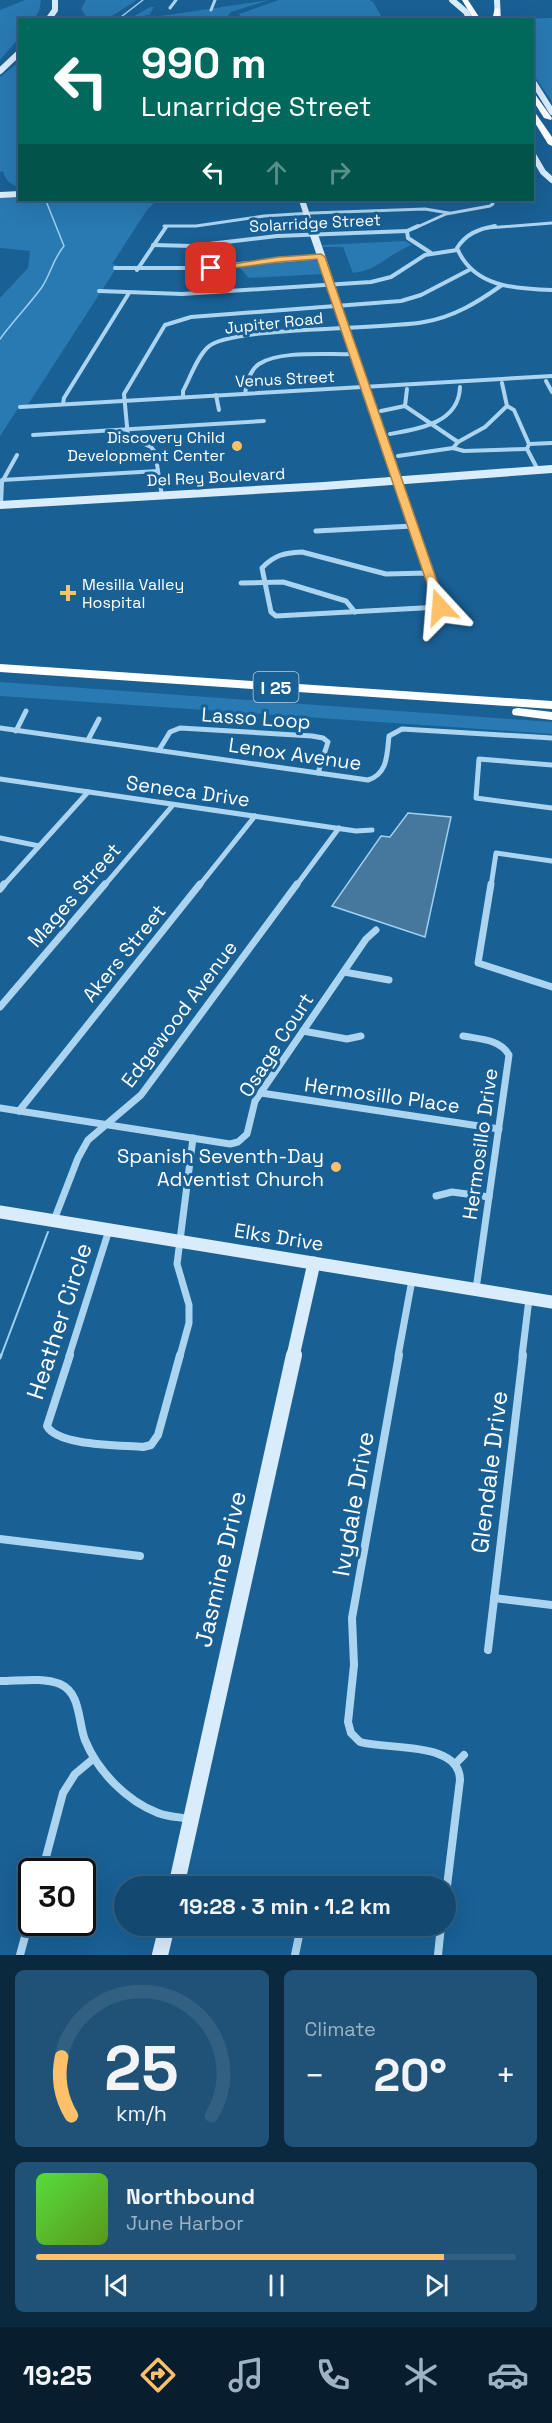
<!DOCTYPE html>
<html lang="en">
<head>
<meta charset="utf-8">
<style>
	:root { --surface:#134870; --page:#205278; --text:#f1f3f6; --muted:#9db2c3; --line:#326083; --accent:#ffc06a }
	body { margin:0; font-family:"Space Grotesk",sans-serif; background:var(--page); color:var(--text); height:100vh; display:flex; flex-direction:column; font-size:22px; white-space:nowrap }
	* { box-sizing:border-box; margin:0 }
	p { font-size:20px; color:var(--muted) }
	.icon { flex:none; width:33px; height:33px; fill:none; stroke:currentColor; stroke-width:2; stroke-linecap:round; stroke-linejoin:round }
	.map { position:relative; height:1955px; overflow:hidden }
	.panel { display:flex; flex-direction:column; gap:15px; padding:15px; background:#0a283e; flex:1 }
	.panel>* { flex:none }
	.top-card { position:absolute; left:18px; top:18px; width:516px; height:183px; border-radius:0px; box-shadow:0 6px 24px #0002,0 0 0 2px var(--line); background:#00695c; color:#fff; overflow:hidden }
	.speed { position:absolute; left:18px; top:1858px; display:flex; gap:12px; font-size:30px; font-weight:700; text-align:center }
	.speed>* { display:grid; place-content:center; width:78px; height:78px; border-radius:50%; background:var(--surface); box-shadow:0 6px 24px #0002,0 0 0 2px var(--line); line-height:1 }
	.speed .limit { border:3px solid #111; border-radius:9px; background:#fff; color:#111 }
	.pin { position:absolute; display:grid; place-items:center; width:51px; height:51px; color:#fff; margin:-26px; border-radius:12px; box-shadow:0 3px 9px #0006 }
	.me { position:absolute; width:66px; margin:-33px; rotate:341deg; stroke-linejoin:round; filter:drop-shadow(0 0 4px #0008) }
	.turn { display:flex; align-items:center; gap:21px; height:126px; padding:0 24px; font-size:27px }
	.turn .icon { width:78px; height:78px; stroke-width:2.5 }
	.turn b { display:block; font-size:42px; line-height:51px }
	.lanes { display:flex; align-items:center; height:57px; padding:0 24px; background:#0003; justify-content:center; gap:30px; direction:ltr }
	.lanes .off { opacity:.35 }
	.big { font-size:45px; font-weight:700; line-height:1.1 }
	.panel .card { flex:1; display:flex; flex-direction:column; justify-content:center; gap:9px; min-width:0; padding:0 21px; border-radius:9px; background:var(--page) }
	.panel .dial { align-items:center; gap:0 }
	.dial svg { height:156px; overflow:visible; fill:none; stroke:var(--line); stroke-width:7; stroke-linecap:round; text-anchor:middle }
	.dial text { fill:var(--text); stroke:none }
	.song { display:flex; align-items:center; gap:18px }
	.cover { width:72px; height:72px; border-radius:9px; background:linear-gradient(135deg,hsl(110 70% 55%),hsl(90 70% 35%)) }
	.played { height:6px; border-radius:3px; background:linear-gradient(90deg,var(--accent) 85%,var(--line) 85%) }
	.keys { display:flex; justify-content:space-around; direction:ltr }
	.heat { display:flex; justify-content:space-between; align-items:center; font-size:33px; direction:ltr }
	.panel .tiles { flex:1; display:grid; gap:15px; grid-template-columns:1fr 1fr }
	.card:last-child { grid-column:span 2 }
	.trip { position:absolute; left:114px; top:1876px; width:342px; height:60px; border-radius:30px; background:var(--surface); box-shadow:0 6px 24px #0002,0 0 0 2px var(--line); font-weight:700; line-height:60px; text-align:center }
	.tabs { display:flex; height:96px; justify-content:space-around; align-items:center; background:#081d2d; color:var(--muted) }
	.tabs .icon { width:42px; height:42px }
	.tabs .current { color:var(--accent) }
	.tabs b { font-size:27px; color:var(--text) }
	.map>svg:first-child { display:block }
	.green { fill:#2979b2 }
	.water { fill:#46789d; stroke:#9ed0f2; stroke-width:1.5 }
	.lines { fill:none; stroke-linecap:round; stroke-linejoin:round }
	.stream-far2 { stroke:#9ed0f2; stroke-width:1.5 }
	.stream-far1 { stroke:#9ed0f2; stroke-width:2 }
	.stream { stroke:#9ed0f2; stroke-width:3 }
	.street-far4 { stroke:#abd4f0; stroke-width:3 }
	.street-far3 { stroke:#abd4f0; stroke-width:4 }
	.street-far2 { stroke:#abd4f0; stroke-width:5 }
	.street-far1 { stroke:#abd4f0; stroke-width:7 }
	.street { stroke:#abd4f0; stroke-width:8 }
	.secondary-far3 { stroke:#d9ecfb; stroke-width:6 }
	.secondary-far2 { stroke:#d9ecfb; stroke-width:8 }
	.secondary-far1 { stroke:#d9ecfb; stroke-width:13 }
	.secondary { stroke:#d9ecfb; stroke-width:16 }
	.highway { fill:#fff; fill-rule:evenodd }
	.route { fill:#ffc06a; stroke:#a67d45; stroke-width:1.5 }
	.poi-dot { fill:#ffc06a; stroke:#196095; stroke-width:2 }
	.labels { text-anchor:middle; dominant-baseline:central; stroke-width:6; stroke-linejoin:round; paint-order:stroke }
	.far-street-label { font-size:16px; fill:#fff; stroke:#196095 }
	.far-poi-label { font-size:16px; fill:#fff; stroke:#196095; text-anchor:end }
	.shield { fill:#196095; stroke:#bacfdf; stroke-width:1.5 }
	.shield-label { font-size:18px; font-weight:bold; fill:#fff }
	.street-label { font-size:20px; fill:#fff; stroke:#196095 }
	.poi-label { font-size:20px; fill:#fff; stroke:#196095; text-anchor:end }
	.near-street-label { font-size:24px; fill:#fff; stroke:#196095 }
</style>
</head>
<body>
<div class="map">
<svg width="552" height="1955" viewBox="0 0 552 1955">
	<rect width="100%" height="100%" fill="#196095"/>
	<g class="green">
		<polygon points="25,0 41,0 39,11 34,19 20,20 19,38 0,60 0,10"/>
		<polygon points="86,0 137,0 107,19 88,19 81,9"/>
		<polygon points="269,0 231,12 228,15 231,19 128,20 150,7 154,7 149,15 145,15 147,18"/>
		<polygon points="279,0 369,0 373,2 383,19 243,20 239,14"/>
		<polygon points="552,18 552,102 533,74 532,20 516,19"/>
		<path d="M19,62V187C11,185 5,180 3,171L0,172V77Z"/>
		<polygon points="12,197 20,200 157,200 147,210 112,264 117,265 115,270 29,403 17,410 0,436 0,298 28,268 30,251 0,248 0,198"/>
		<path d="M405,241L412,245C389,253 378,271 353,273L343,247H323L322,245Z"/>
		<polygon points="310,259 317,261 322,274 249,278 239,267"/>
		<polygon points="0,682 552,722 552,734 0,696"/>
	</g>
	<polygon class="water" points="408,813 451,817 425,937 332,906 381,836 390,837"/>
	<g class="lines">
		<g class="stream-far2">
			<polyline points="117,20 143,0"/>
			<path d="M0,339C13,321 29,305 42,287C51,273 53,259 64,246L46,201"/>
		</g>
		<polyline class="stream-far1" points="1,1356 48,1232"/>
		<polyline class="stream" points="0,1358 1,1355"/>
		<g class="street-far4">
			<polyline points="170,8 176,0"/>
			<polyline points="211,10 215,0"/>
			<polyline points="164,226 196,226 264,216 312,213 425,209 449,213"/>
			<polyline points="415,228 446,214 490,206 493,204 491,200"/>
			<polyline points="487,228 552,223"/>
		</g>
		<g class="street-far3">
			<polyline points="418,226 407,231 408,238 431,253"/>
			<path d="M495,226C478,229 466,234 457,248C473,287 515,289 552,290"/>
			<polyline points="153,245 192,246 277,236 407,231"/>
			<polyline points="115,268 192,268 321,257"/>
			<polyline points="137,270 166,227"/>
			<polyline points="99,291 182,294 371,282 391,277 425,255 457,250"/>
			<polyline points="546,381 552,392"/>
			<polyline points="502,383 507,406 514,410 529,444 527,449 538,470"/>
			<path d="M245,394C246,384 250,370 259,364C279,350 329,355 354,354"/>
			<polyline points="216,395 219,410"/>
			<path d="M183,397V391C190,378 197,357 208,347C230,326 384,330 424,322C454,317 478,302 502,285"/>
			<polyline points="63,404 64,398 129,293"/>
			<polyline points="405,406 458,442 453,448"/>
			<polyline points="405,406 407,389"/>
			<polyline points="20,407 552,376"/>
			<polyline points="381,411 405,406"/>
			<path d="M390,434C419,429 459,423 460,387"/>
			<polyline points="33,435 264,421"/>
			<polyline points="458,442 485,427 507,406"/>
			<polyline points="529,444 552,443"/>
			<polyline points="398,456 453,448 464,451 527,449"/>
			<polyline points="2,480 158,471"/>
			<polyline points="397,481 409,517"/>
			<polyline points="162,496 155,452 151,447 128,437 124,394 165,325 191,317 401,301 421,295 469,270"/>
			<polyline points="1,505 2,482 17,455"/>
		</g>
		<g class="street-far2">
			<polyline points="409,515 428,573"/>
			<polyline points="316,531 413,526"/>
			<path d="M302,552L386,574L428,573L440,607L276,616L271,612L262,568C274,555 284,553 302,552Z"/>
			<polyline points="241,583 283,582 346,601 355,612"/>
			<path d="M0,728L368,780C388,774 387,754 389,736L402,729L552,738"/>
			<polyline points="16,731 26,711"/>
			<polyline points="88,740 99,719"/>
			<polyline points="159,750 170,732 180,728 312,736 323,738 328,742 318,773"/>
			<polyline points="552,765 479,759 476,798 552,808"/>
			<polyline points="0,779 356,831 372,830"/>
			<polyline points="0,838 39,846"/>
			<polyline points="3,886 88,792"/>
			<polyline points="104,886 173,805"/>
			<polyline points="199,886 255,816"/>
			<polyline points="296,886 339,828"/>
			<polyline points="491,886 496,853 552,861"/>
		</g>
		<g class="street-far1">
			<polyline points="491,884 478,963 552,987"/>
			<polyline points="0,889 4,884"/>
			<polyline points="344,972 389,980"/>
			<polyline points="0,1007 105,884"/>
			<polyline points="303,1031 347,1039 361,1036"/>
			<path d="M463,1036C479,1039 500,1039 509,1055L476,1289"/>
			<polyline points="261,1093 499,1129"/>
			<polyline points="0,1108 230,1144 238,1142 247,1134 255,1101 366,939 376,930"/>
			<polyline points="19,1111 200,884"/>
			<polyline points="436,1196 452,1192 489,1197"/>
			<polyline points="54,1220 78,1158 88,1140 141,1095 297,884"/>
			<polyline points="69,1356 109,1230"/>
			<polyline points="180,1356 189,1323 189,1305 177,1264 193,1138"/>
			<polyline points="398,1356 412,1280"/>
			<polyline points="522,1356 529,1299"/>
		</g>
		<g class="street">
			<path d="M70,1355L47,1426C57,1446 121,1445 143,1447L151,1445L158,1435L180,1355"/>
			<path d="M399,1355L352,1618L354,1665L348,1722L351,1733L360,1742C388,1750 460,1741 460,1780L446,1894"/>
			<polyline points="0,1539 140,1556"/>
			<polyline points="494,1598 552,1605"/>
			<polyline points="488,1650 523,1355"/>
			<path d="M0,1681C18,1681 43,1677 60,1684C81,1693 78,1722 85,1740C98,1772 127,1801 158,1813C168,1817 180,1817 190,1819"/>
			<polyline points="456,1763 464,1755"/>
			<polyline points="42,1872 63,1793 75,1774 93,1759"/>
			<polyline points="308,1887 309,1880"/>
			<polyline points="20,1955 32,1911"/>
			<polyline points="295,1955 301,1926"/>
			<polyline points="438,1955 441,1926"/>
		</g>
		<g class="secondary-far3">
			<polyline points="452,0 466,12 470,20"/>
			<polyline points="497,0 498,20"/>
			<polyline points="48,20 55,10 55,0"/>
			<polyline points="0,71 20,52"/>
			<polyline points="532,80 552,112"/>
			<polyline points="532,153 543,172 552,180"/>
			<polyline points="0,195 20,194"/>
			<polyline points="302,200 311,228"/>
		</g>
		<g class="secondary-far2">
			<polyline points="311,226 397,481"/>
			<polyline points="0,505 324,486 552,469"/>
		</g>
		<g class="secondary-far1">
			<polyline points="0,1212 552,1302"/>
			<polyline points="293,1356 314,1263"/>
		</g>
		<g class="secondary">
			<polyline points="176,1887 294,1355"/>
			<polyline points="160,1955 167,1926"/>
		</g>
		<g class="highway">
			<polygon points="462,0 468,0 481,20 474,20"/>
			<polygon points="495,8 500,9 499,20 492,20"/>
			<polygon points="532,90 552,118 551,120 544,118 532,99"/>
			<polygon points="532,108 552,137 552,146 548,144 532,118"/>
			<polygon points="0,664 552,701 552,709 0,672"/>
			<polygon points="518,708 552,712 552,720 513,715 512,712 513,709"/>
		</g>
	</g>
	<polygon class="route" points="321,254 325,257 446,607 444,609 436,609 435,607 317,259 278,262 211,271 207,268 278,257"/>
	<g class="poi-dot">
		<circle cx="237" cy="446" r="6"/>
		<path d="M65 584h6v6h6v6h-6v6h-6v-6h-6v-6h6z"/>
		<circle cx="336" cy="1167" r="6"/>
	</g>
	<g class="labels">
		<g class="far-street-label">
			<text transform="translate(315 223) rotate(-3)">Solarridge Street</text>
			<text transform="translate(274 323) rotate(-6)">Jupiter Road</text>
			<text transform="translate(285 379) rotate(-3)">Venus Street</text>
			<text transform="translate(216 477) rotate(-3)">Del Rey Boulevard</text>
		</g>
		<g class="far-poi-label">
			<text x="225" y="437">Discovery Child<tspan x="225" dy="18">Development Center</tspan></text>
			<text x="82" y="584" text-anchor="start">Mesilla Valley<tspan x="82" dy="18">Hospital</tspan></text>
		</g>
		<rect class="shield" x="253.5" y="672" width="45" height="30" rx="4.5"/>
		<g class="shield-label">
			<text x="276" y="687">I 25</text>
		</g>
		<g class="street-label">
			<text transform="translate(256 718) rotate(4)">Lasso Loop</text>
			<text transform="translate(295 754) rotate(8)">Lenox Avenue</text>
			<text transform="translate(188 791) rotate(8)">Seneca Drive</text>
			<text transform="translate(74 895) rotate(-49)">Mages Street</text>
			<text transform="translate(124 953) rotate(-51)">Akers Street</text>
			<text transform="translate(179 1014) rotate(-53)">Edgewood Avenue</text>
			<text transform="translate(276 1045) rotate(-57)">Osage Court</text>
			<text transform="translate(382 1095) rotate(8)">Hermosillo Place</text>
			<text transform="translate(480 1144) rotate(-82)">Hermosillo Drive</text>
			<text transform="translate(279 1237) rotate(9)">Elks Drive</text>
		</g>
		<g class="poi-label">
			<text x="324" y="1156">Spanish Seventh-Day<tspan x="324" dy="23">Adventist Church</tspan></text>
		</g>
		<g class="near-street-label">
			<text transform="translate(59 1321) rotate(-72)">Heather Circle</text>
			<text transform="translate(489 1472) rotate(-83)">Glendale Drive</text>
			<text transform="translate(353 1504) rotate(-80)">Ivydale Drive</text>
			<text transform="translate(220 1569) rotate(-77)">Jasmine Drive</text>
		</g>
	</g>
</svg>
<div class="speed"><div class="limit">30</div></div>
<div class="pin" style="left:211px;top:268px;background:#d93025"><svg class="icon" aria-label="arrive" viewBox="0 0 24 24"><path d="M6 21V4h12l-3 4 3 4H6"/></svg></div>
<svg class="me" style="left:440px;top:607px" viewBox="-20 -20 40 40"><path d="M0-17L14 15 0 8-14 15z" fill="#ffc06a" stroke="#fff" stroke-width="4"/></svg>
<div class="trip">19:28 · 3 min · 1.2 km</div>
<div class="top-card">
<div class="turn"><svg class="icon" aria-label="left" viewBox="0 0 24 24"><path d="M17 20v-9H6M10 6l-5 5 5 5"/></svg><div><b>990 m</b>Lunarridge Street</div></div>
<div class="lanes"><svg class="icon" aria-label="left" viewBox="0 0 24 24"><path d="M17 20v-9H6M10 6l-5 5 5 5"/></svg><svg class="icon off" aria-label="ahead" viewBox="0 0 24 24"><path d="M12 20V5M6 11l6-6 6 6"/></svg><svg class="icon off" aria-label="right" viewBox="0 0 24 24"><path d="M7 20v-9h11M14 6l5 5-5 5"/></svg></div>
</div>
</div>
<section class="panel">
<div class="tiles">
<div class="card dial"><svg viewBox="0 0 100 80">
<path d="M14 69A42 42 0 1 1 86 69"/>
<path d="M14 69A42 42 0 0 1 9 39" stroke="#ffc06a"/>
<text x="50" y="56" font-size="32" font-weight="700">25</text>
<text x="50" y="72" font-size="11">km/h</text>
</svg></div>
<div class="card"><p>Climate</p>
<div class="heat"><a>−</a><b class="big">20°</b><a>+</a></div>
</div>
<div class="card">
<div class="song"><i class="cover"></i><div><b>Northbound</b><p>June Harbor</p></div></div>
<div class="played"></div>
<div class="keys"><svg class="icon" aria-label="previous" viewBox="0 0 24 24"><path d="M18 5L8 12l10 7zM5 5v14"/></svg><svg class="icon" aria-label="pause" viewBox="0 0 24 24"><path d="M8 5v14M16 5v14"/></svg><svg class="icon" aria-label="next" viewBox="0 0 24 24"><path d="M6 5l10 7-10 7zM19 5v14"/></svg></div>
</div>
</div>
</section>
<nav class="tabs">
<b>19:25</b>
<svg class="icon current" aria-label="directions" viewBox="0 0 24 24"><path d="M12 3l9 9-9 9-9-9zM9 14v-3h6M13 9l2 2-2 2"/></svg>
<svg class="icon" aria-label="music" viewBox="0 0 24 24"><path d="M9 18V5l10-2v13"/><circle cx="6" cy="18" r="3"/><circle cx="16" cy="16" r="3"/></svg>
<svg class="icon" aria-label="phone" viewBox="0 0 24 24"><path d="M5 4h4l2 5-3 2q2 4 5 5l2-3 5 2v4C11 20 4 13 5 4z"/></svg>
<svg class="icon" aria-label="climate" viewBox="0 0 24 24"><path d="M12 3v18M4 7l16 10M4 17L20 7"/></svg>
<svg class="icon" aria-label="car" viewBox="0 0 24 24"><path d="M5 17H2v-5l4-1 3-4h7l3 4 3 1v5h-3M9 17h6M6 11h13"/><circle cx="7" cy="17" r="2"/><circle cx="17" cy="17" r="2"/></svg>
</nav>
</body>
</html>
